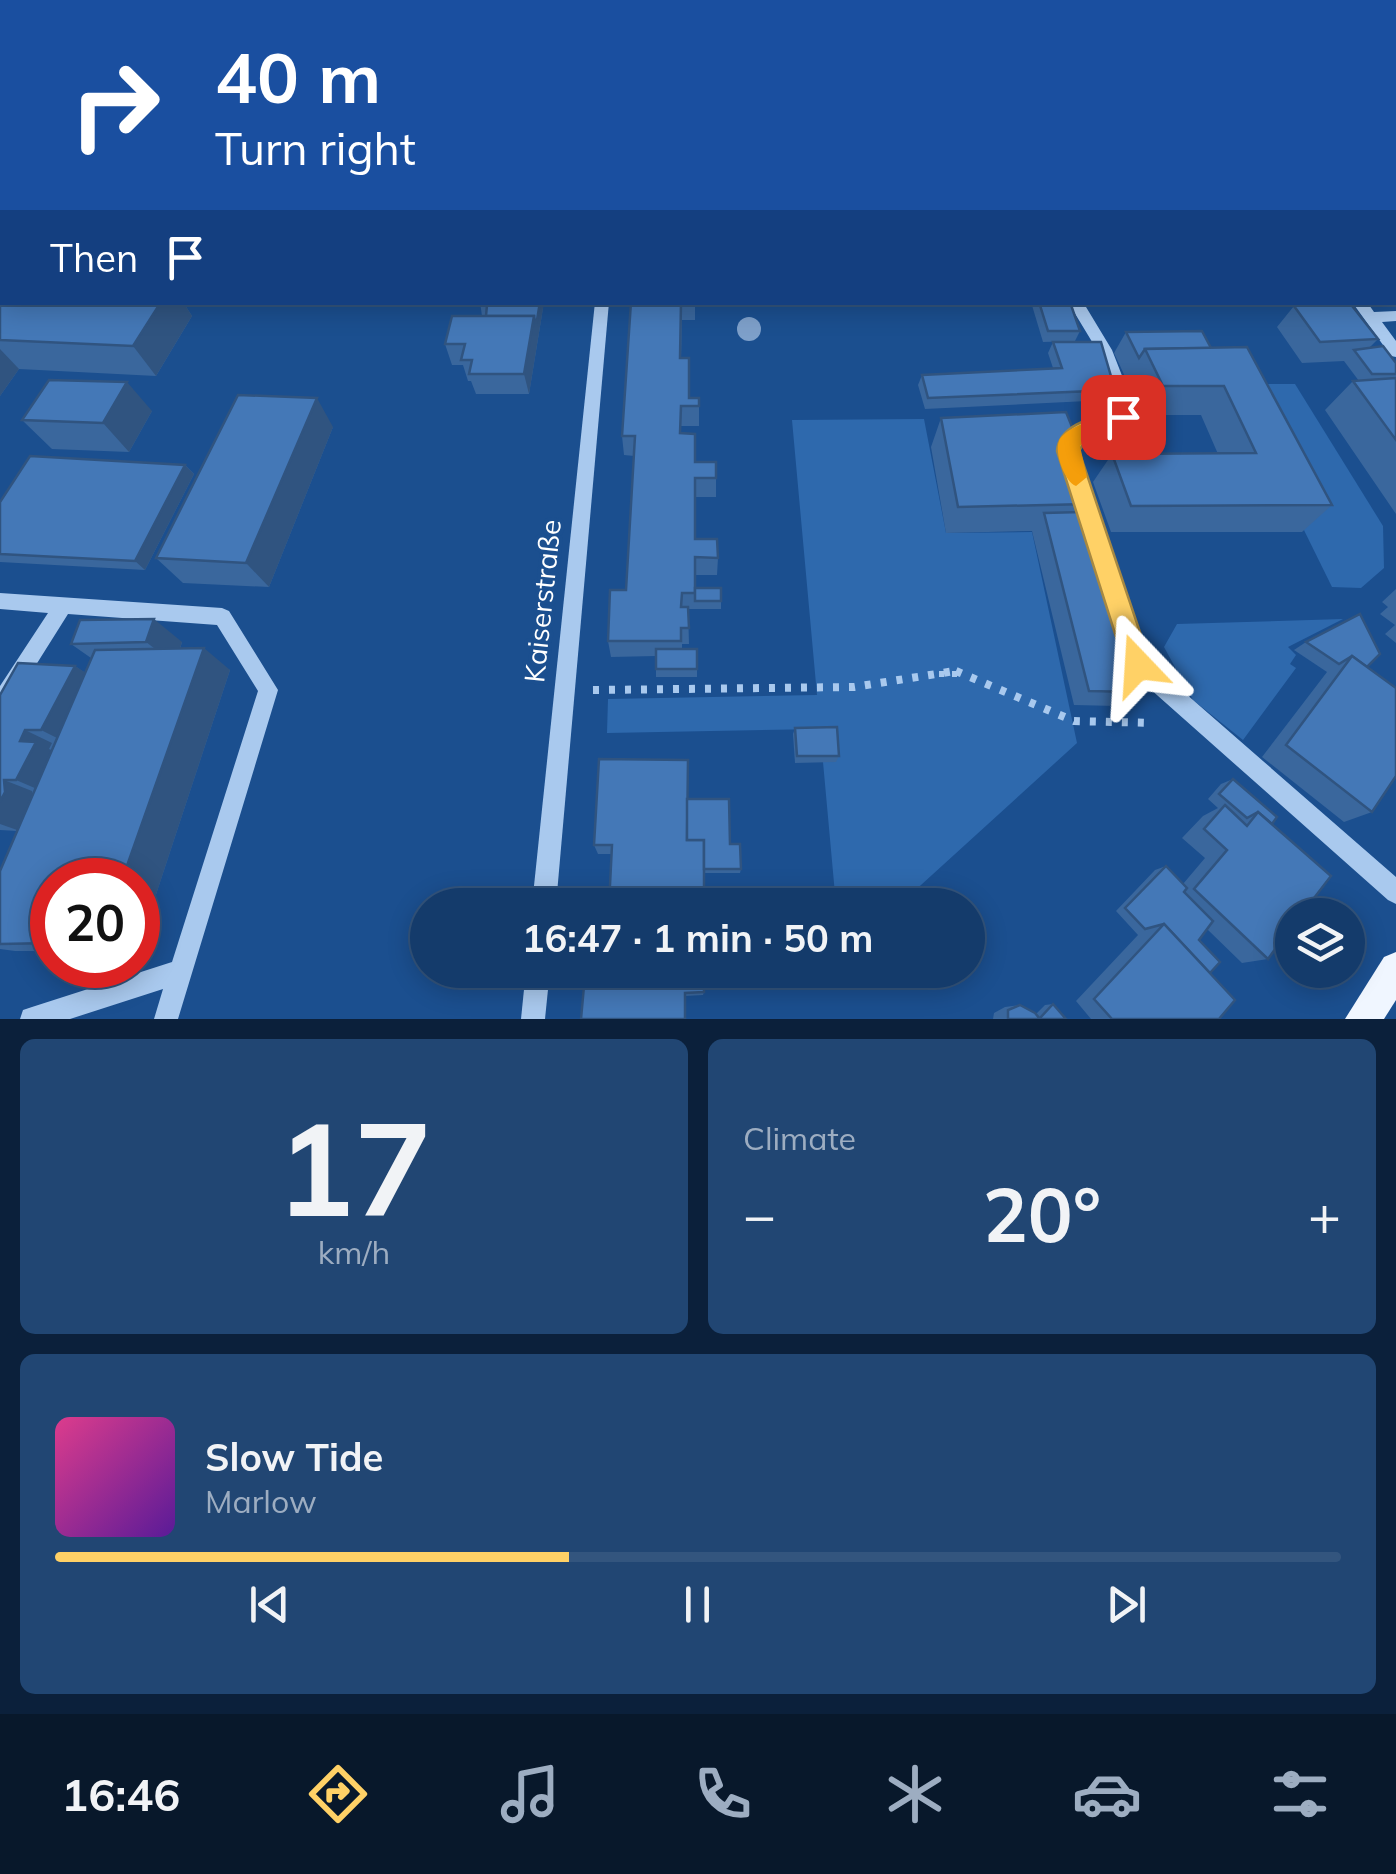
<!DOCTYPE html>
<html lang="en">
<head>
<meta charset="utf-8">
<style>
	:root { --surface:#143b6b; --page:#214673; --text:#f1f3f6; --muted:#9dadc1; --line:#33557e; --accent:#ffd166 }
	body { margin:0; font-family:Mulish,sans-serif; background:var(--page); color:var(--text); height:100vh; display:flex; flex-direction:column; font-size:38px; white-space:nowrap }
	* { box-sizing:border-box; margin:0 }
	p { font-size:32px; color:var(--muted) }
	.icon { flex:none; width:55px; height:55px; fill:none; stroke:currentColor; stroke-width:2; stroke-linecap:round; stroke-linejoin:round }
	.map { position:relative; height:1019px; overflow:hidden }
	.side { display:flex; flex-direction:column; gap:20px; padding:20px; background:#0b203b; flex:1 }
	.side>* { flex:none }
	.banner { position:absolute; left:0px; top:0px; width:1398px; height:305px; box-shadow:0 5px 25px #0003,0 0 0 2px var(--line); background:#1a4fa0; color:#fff; overflow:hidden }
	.fabs { position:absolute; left:1275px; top:898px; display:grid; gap:20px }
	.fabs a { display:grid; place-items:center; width:90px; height:90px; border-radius:50%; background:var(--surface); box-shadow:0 5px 25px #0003,0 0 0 2px var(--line); font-size:50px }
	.speed { position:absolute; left:30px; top:858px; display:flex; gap:20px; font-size:50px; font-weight:700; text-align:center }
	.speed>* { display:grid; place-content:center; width:130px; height:130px; border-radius:50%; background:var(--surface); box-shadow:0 5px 25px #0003,0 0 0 2px var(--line); line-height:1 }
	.speed .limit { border:15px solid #d22; background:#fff; color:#111 }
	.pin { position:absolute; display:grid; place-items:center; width:85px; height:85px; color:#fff; margin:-42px; border-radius:20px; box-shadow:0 5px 15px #0006 }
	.me { position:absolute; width:110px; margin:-55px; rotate:340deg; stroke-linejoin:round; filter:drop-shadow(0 0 8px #0008) }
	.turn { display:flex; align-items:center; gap:35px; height:210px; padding:0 50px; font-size:45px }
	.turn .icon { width:130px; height:130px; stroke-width:2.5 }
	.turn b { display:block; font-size:70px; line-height:85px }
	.then { display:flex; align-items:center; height:95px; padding:0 50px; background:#0003; gap:20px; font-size:38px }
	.big { font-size:75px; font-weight:700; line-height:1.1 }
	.side .tile { flex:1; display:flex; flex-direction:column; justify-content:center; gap:15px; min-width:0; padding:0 35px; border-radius:15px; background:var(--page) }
	.side .dial { align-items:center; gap:0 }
	.dial b { font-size:130px; line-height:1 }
	.song { display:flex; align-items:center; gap:30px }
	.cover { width:120px; height:120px; border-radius:15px; background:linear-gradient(135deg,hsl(330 70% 55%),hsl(270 70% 35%)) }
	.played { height:10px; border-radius:5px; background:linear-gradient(90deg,var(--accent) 40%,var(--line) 40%) }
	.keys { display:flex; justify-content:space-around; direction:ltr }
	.heat { display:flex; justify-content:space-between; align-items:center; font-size:55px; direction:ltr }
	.side .tiles { flex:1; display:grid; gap:20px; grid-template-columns:1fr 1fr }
	.tile:last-child { grid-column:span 2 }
	.trip { position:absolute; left:410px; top:888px; width:575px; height:100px; border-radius:50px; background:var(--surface); box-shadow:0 5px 25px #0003,0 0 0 2px var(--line); font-weight:700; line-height:100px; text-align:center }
	.menu { display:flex; height:160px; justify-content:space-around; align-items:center; background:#08182b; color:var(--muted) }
	.menu .icon { width:70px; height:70px }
	.menu .selected { color:var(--accent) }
	.menu b { font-size:45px; color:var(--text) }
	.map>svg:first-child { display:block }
	.green { fill:#2e69ad }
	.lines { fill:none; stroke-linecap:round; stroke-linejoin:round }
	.path-far1 { stroke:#a9c9ee; stroke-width:6; stroke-dasharray:5 8; stroke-linecap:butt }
	.path { stroke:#a9c9ee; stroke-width:8; stroke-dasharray:6 10; stroke-linecap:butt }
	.minor { fill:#a9c9ee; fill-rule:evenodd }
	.major { fill:#f0f6ff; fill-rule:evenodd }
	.tree { fill:#7ea0ca }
	.wall { fill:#3a679d }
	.shaded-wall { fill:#305480 }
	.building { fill:#4478b7; stroke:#305480; stroke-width:2.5 }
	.route { fill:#ffd166; stroke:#a68842; stroke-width:2.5 }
	.slow { fill:#f59e0b }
	.labels { text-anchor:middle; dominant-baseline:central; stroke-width:8; stroke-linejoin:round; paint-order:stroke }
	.street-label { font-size:28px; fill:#fff; stroke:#1b4f8f }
</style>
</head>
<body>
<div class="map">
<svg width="1396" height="1019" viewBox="0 0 1396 1019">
	<rect width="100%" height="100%" fill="#1b4f8f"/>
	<g class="green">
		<polygon points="1232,384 1295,384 1383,526 1384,568 1361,588 1332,587"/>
		<polygon points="924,419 946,533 1032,532 1077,743 899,905 836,905 820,729 607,733 608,699 817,695 792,420"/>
		<polygon points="1343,619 1288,647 1296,655 1290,664 1296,668 1243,740 1193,700 1164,647 1177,624"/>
	</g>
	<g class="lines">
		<polyline class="path-far1" points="939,674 962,674"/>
		<g class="path">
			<polyline points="956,671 1074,721 1153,723"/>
			<polyline points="593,690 854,687 955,671"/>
		</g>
		<g class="minor">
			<rect x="624" y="0" width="10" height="2"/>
			<polygon points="1147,0 1158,0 1159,2 1149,2"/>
			<polygon points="1354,0 1386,0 1387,2 1357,2"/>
			<rect x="1395" y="3" width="1" height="7"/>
			<polygon points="0,14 2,14 2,21 0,22"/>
			<polygon points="595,302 609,302 556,905 532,905"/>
			<polygon points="1068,302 1083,302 1112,350 1135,409 1121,426 1080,440 1074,457 1068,459 1060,452 1067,431 1109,418 1118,408 1097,350"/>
			<polygon points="1352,302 1367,302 1374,312 1396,311 1396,321 1382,322 1396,341 1396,357 1391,356"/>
			<polygon points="1079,479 1085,481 1088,486 1146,659 1396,877 1396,904 1388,900 1131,672 1070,486 1073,481"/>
			<polygon points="0,593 222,608 229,611 278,690 178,1019 154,1019 163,989 70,1019 20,1019 23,1010 32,1007 172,962 258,691 217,625 68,614 7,711 0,714 0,686 48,613 0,609"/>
			<polygon points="526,970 550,970 545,1019 521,1019"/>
		</g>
		<polygon class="major" points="1396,952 1396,1000 1384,1019 1345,1019 1384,957"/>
	</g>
	<circle class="tree" cx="749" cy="329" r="12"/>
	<g class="wall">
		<polygon points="348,0 548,0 548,2 349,2"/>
		<polygon points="653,0 828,0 827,2 653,2"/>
		<polygon points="1006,0 1077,0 1076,2 1008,2"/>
		<polygon points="1213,0 1275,0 1274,2 1215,2"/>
		<polygon points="0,74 2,302 183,302 192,316 156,376 19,369 0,396"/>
		<polygon points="480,302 544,302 529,394 476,394 471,381 468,381 463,365 452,365 445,344 482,316"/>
		<polygon points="631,302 695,302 695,320 682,320 681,358 689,398 699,398 699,426 681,426 681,433 695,462 716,462 716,497 695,497 695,539 718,558 717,575 695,575 695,596 721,601 721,609 688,609 689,644 682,644 682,649 697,649 697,677 656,677 656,656 611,657 608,641 626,590 634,456 624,455 622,436"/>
		<polygon points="1031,302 1070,302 1080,331 1075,341 1043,342"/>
		<polygon points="1302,302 1349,302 1378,339 1369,348 1396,363 1396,514 1325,410 1353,381 1359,381 1344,361 1302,363 1277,327 1294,306 1304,305"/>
		<polygon points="1126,332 1211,348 1332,505 1302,532 1111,532 1093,482 1112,454 1218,454 1201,415 1143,415 1114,353"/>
		<polygon points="1053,342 1115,390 1108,400 925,409 918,385 922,375 1053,368 1048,353"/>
		<polygon points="152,411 129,452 52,449 22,420"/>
		<polygon points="941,418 1077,439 1070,451 1087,504 1081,512 1133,692 1116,706 1074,705 1032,531 946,533 931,447"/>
		<polygon points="333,427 269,587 183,583 156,558"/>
		<polygon points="185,465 194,474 145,570 0,562 0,502"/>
		<polygon points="1396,589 1396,643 1385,634 1395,625 1380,614 1388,607 1382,602"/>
		<polygon points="1360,614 1372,812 1344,822 1262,757 1327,672 1294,650 1306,642"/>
		<polygon points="182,642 180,649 230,670 138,949 138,880 52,880 52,951 15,951 0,949 0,871 17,831 0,830 0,695 75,666 85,673 91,658 71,644"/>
		<polygon points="795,728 839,756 836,762 795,763 793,734"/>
		<polygon points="1233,779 1272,824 1268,959 1242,963 1207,929 1199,940 1210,973 1219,1019 1091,1019 1076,1001 1138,935 1116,911 1155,870 1166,866 1183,884 1205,858 1182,838 1203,816 1218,808 1208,799 1221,784"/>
		<polygon points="688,799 730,844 741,869 740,873 704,873 704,897 612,854 598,854 594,845"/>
		<polygon points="584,986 704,992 703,995 685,996"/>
		<polygon points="1053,1004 1066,1019 993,1019 994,1013 1005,1007 1020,1005 1036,1014 1045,1005"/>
	</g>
	<g class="shaded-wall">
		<polygon points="0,0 9,0 6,2 2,2 2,6 0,9"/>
		<polygon points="2,119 2,175 0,178 0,122"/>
		<polygon points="161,302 183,302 192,316 156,376 133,346"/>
		<polygon points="540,302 544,302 529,394 524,374 534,316"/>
		<polygon points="0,349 19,369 0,396"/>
		<polygon points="127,382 152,411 129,452 103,423"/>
		<polygon points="317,398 333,427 269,587 246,563"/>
		<polygon points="185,465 194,474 145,570 135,561"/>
		<polygon points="154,619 182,642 175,664 146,642"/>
		<polygon points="204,648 230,670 138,949 138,880 122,880"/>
		<polygon points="75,666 99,681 67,743 41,730"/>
		<polygon points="25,730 52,743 49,749 62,755 44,792 16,780 20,741"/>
		<polygon points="4,780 32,791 34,803 20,831 0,824 0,802"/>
	</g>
	<g class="building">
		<polygon points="207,0 220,0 299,2 205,2"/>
		<polygon points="475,0 546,0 546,2 474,2"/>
		<polygon points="0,74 2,74 2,119 0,122"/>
		<polygon points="2,170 2,302 161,302 133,346 0,340 0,173"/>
		<polygon points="1395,209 1396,209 1396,251 1395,250"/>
		<polygon points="480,302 540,302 536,326 534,316 486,316 487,305 479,305"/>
		<polygon points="631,302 681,302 680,358 689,358 689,398 699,398 699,406 681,406 680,433 695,434 695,462 716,462 716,478 695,478 695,539 717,539 718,558 695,557 695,593 682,593 681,607 688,607 689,628 681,628 681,641 608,641 610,590 626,590 635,436 622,436"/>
		<polygon points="1039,302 1070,302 1080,331 1048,331"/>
		<polygon points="1349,302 1378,339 1320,342 1294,306"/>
		<polygon points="452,316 534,316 524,374 469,374 472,360 461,360 465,344 445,344"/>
		<polygon points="1202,331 1211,348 1145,349 1139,358 1126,332"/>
		<polygon points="1053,342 1101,342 1115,390 928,398 922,375 1062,368"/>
		<polygon points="1383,346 1396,363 1396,374 1372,374 1354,350"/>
		<polygon points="1247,347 1332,505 1131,506 1112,454 1256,453 1224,386 1163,386 1145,349"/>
		<polygon points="1396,378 1396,440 1353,381"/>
		<polygon points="49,380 127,382 103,423 22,420"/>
		<polygon points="238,395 317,398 246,563 156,558"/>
		<polygon points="1066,412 1077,439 1067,440 1087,504 958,507 941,418"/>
		<polygon points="30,456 185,465 135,561 0,554 0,502"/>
		<polygon points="1082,512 1133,692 1089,691 1044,513"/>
		<rect x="695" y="588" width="26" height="13"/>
		<polygon points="1360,614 1380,654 1367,667 1352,656 1339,664 1306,642"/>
		<polygon points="154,619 146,642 71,644 80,620"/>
		<polygon points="204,648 122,880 52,880 52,943 0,944 0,871 95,650"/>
		<rect x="656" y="649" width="41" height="20"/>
		<polygon points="1352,656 1396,688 1396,776 1372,812 1286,745"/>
		<polygon points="18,663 75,666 41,730 25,730 20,741 36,742 16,780 4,780 5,792 0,802 0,695"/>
		<polygon points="837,727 839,756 797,756 795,728"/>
		<polygon points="599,759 688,760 687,840 704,840 704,897 711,897 711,905 609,905 612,845 594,845"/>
		<polygon points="1233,779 1277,817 1272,824 1258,812 1247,818 1219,794"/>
		<polygon points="687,799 729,799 730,844 740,844 741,869 704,869 704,840 687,840"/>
		<polygon points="1225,805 1247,826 1258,812 1331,876 1301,915 1292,915 1292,926 1268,959 1194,889 1227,850 1204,829"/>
		<polygon points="1166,866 1187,888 1184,892 1213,921 1199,940 1220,962 1210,973 1164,924 1145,929 1125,908"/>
		<polygon points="1164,924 1235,1000 1219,1019 1112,1019 1094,999"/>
		<polygon points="605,970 704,970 704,992 685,993 685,1019 581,1019 584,986 604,986"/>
		<polygon points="1053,1004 1066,1019 1040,1019 1040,1018"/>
		<polygon points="1020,1005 1035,1013 1040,1019 1008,1019 1008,1010"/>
	</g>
	<path class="route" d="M1123,409L1130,411L1133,417L1130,422L1087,438L1079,451L1151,665L1147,674L1138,677L1129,674L1125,665L1057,451C1059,422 1100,416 1123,409Z"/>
	<path class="slow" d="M1087,422L1098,430L1080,446L1087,477L1076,486C1065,482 1054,453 1059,441C1062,432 1079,425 1087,422Z"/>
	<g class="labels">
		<g class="street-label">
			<text transform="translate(542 601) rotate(-84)">Kaiserstraße</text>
		</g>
	</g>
</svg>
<div class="fabs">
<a><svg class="icon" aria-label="layers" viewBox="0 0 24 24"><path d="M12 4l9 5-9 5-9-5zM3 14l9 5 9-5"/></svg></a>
</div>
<div class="speed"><div class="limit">20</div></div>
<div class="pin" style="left:1123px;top:417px;background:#d93025"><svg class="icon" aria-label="arrive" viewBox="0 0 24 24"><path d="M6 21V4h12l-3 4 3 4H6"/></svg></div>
<svg class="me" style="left:1138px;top:665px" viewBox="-20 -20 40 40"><path d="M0-17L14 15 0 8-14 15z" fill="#ffd166" stroke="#fff" stroke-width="4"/></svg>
<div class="trip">16:47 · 1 min · 50 m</div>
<div class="banner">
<div class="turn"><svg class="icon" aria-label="right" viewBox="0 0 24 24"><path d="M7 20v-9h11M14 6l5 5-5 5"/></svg><div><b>40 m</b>Turn right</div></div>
<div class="then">Then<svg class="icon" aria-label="arrive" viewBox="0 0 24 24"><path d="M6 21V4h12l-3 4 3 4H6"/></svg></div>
</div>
</div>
<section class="side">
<div class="tiles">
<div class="tile dial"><b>17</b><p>km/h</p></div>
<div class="tile"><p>Climate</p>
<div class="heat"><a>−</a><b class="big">20°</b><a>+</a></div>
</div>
<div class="tile">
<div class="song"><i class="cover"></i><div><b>Slow Tide</b><p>Marlow</p></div></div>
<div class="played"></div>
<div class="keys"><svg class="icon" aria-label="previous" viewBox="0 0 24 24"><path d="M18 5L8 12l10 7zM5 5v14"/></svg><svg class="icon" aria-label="pause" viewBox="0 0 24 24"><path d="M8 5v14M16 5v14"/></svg><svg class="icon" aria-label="next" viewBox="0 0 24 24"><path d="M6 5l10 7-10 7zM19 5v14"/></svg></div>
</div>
</div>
</section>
<nav class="menu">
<b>16:46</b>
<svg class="icon selected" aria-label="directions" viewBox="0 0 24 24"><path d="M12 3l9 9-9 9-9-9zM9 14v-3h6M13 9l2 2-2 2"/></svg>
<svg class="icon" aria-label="music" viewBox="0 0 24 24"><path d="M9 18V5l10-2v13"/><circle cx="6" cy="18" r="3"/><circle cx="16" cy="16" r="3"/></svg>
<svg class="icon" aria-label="phone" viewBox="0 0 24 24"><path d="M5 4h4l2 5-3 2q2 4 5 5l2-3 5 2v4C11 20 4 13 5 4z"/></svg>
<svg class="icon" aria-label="climate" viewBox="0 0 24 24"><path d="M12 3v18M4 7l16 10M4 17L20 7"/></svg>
<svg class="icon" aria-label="car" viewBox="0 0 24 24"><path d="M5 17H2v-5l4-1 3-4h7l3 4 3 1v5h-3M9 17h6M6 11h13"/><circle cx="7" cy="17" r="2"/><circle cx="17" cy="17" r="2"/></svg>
<svg class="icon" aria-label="filters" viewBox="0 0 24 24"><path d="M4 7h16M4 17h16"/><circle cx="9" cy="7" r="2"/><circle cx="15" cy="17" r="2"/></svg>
</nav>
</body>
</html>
